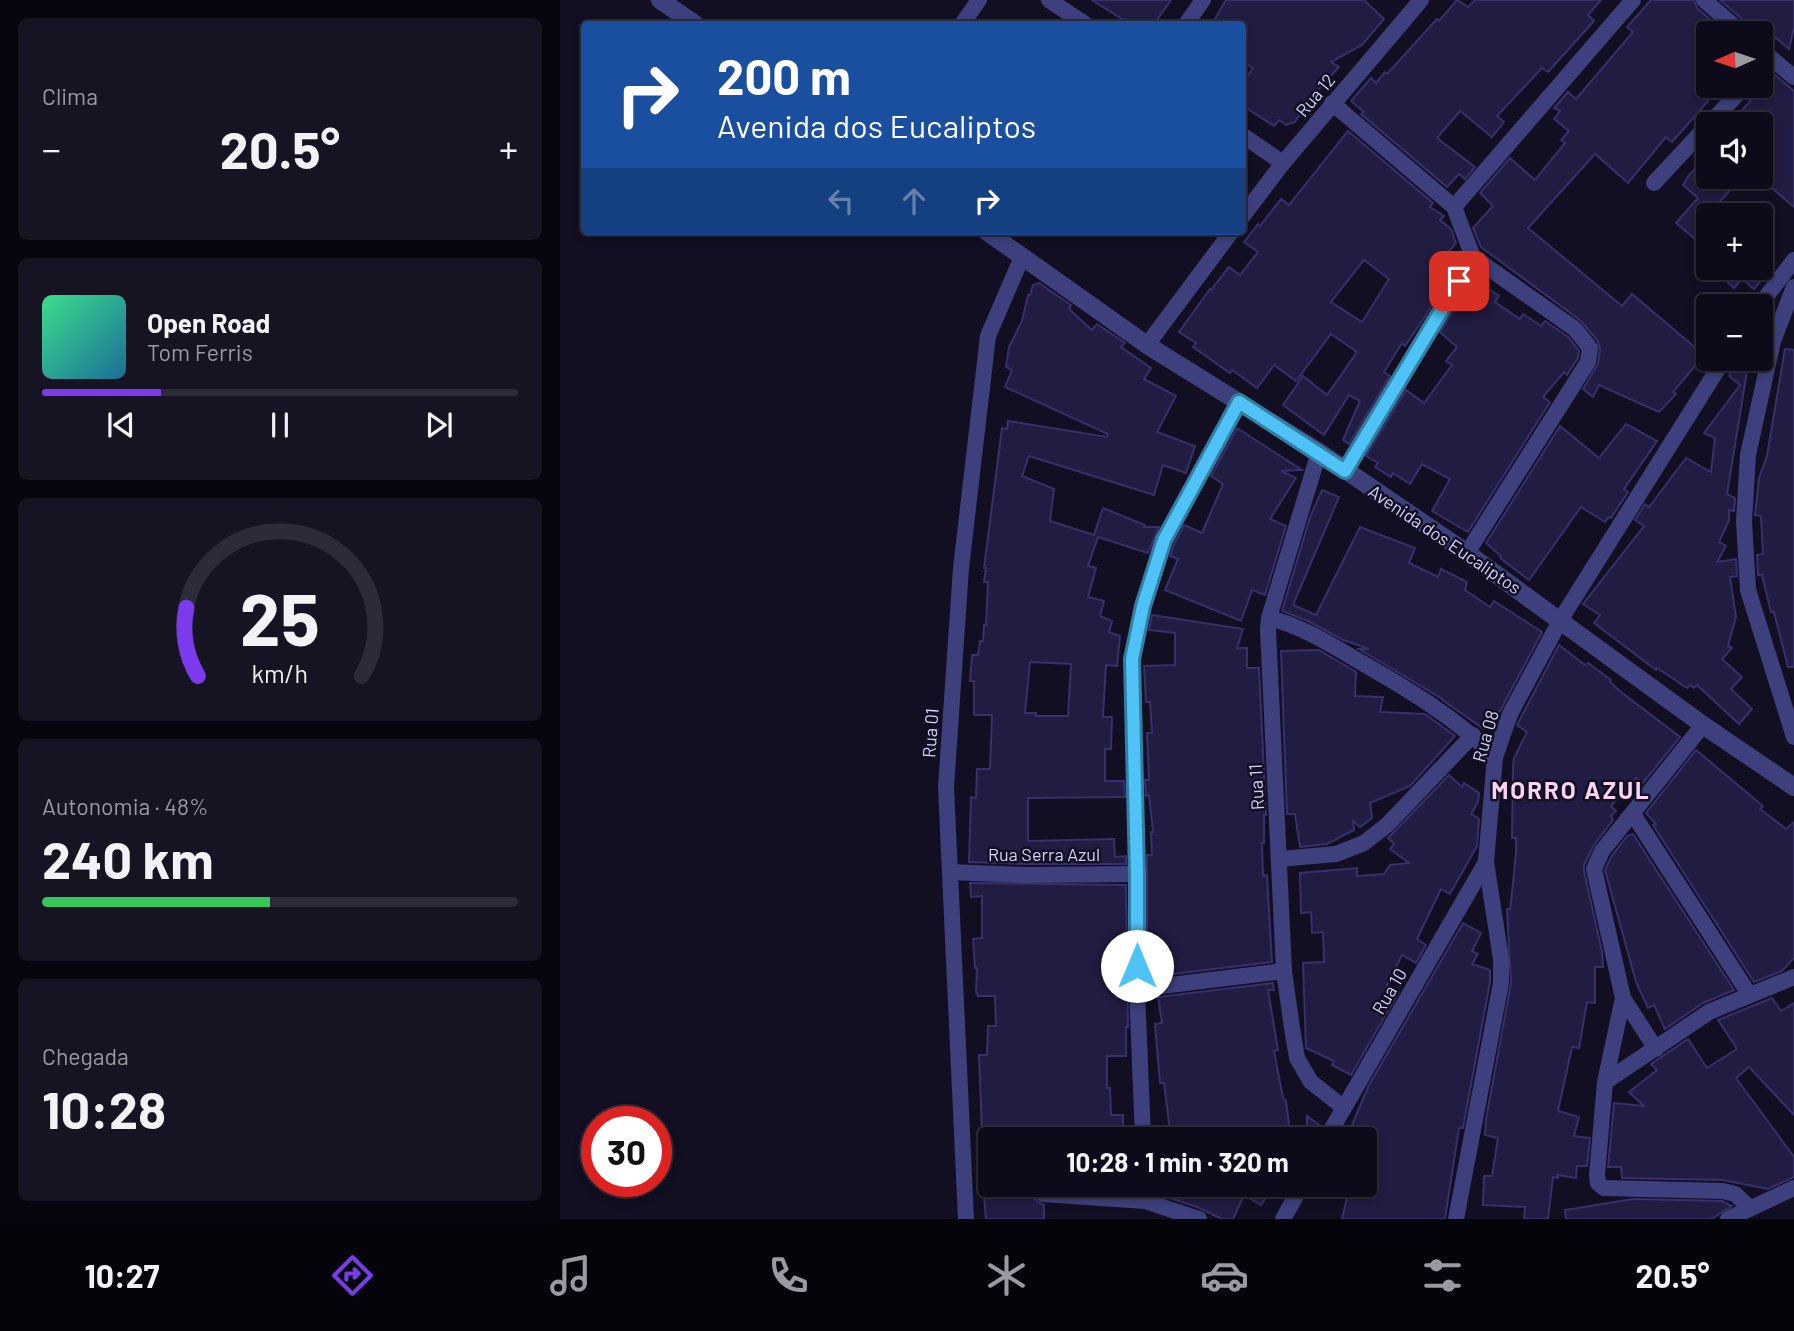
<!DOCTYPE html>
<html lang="pt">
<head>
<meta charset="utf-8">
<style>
	:root { --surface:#0d0b19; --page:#161422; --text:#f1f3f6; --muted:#9a9ba2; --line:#2d2b38; --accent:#7c3aed }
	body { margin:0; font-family:Barlow,sans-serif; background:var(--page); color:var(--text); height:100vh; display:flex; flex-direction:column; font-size:26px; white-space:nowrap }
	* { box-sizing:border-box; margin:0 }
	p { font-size:23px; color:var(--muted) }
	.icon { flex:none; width:38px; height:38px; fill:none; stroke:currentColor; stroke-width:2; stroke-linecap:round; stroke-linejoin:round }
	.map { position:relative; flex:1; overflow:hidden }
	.side { display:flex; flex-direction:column; gap:18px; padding:18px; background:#07060e; width:560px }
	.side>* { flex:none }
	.hud { position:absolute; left:21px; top:21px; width:665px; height:214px; border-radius:7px; box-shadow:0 4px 10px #0003,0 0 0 2px var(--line); background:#1a4fa0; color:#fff; overflow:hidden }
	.needle { width:46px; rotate:267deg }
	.fabs { position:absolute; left:1136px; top:21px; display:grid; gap:14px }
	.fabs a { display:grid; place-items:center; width:77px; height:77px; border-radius:7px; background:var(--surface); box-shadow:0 4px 10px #0003,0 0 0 2px var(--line); font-size:35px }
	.speed { position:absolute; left:21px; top:1106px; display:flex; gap:14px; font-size:35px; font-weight:700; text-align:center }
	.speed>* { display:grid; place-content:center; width:91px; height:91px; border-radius:50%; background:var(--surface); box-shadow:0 4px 10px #0003,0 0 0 2px var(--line); line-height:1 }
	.speed .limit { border:10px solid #d22; background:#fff; color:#111 }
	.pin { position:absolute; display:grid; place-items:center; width:60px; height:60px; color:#fff; margin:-30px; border-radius:14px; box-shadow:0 4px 10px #0006 }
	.me { position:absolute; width:77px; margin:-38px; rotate:0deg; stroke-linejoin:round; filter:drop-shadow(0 0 5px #0008) }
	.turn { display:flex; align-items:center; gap:24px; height:147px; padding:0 21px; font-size:32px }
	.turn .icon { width:91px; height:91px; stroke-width:2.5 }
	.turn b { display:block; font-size:49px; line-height:60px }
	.lanes { display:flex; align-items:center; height:66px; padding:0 21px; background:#0003; justify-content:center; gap:35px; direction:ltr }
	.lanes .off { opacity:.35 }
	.big { font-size:52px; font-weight:700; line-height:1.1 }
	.side .tile { flex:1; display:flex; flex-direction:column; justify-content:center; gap:10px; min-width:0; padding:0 24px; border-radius:10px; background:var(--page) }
	.side .dial { align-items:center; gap:0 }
	.dial svg { height:182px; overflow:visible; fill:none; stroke:var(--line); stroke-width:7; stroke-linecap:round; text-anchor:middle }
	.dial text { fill:var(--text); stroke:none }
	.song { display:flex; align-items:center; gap:21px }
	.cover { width:84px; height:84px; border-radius:10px; background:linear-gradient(135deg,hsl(150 70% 55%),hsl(200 70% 35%)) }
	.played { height:7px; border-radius:4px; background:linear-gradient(90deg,var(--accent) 25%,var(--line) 25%) }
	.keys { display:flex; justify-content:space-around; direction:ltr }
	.heat { display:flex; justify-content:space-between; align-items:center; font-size:38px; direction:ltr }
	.charge { height:10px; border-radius:5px; background:linear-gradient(90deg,#34c759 48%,var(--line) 0) }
	.trip { position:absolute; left:418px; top:1127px; width:399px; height:70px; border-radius:7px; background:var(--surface); box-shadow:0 4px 10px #0003,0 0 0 2px var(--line); font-weight:700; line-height:70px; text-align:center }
	.tab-bar { display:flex; height:112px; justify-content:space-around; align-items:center; background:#05040a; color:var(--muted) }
	.tab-bar .icon { width:49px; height:49px }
	.tab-bar .active { color:var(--accent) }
	.tab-bar b { font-size:32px; color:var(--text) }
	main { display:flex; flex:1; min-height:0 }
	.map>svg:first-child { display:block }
	.building { fill:#211c41; stroke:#37306b; stroke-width:2; fill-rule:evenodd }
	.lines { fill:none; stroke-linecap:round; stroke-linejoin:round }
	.minor { stroke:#3d407d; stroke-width:16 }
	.tertiary { stroke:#3d407d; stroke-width:18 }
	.route-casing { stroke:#337fa1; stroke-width:18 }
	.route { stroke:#4fc3f7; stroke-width:12 }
	.labels { text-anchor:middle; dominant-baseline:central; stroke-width:5; stroke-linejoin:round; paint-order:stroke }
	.street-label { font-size:18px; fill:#d4d2fc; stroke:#110f21 }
	.district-label { font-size:24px; font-weight:bold; letter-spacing:2px; fill:#fcd4f1; stroke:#110f21 }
</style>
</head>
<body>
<main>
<section class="side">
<div class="tile"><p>Clima</p>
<div class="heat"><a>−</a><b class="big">20.5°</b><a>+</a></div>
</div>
<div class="tile">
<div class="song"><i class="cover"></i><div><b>Open Road</b><p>Tom Ferris</p></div></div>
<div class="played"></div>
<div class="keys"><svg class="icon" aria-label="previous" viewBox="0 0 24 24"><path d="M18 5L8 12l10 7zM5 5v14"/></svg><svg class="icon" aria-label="pause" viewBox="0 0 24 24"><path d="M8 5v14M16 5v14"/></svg><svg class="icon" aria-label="next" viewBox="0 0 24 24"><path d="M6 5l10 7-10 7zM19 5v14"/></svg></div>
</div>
<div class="tile dial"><svg viewBox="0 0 100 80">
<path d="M14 69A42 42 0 1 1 86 69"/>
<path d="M14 69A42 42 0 0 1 9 39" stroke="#7c3aed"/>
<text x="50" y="56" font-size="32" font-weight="700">25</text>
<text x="50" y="72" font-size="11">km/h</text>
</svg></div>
<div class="tile"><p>Autonomia · 48%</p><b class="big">240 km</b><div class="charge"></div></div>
<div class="tile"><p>Chegada</p><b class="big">10:28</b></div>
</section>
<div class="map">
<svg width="1234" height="1219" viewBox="0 0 1234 1219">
	<rect width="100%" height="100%" fill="#110f21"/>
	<g class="building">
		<polygon points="532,0 611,0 594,24 570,24"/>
		<polygon points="666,0 804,0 824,19 802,45 771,62 779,67 748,101 735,122 726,125 719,120 714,126 682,105 682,84 693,68 682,61 682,24 652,24"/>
		<polygon points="897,0 908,7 915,0 1041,0 1028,15 1034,21 988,72 982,68 937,116 944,122 932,137 900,111 877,138 915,167 905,179 899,174 887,187 801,114 804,112 791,101 811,78 816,83 825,72 827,74 877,19 879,21"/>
		<polygon points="1091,0 1134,0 1137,8 1166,33 1148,33 1148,101 1112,142 1106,137 1068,183 1035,154 968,228 1062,306 1072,294 1144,355 1113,392 1116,394 1099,412 1039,385 1033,397 1023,389 1038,364 1040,349 1038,341 1021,321 921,247 913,228 933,206 920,193 950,158 975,180 1005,143 1001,140 1009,131 994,119 1000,111 994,108 1008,92 1016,99 1073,32 1067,27"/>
		<polygon points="1160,0 1234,0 1234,27 1229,49 1210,33 1192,33 1189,25"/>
		<polygon points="1214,74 1234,91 1234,207 1200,178 1200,124 1170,124"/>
		<path d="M788,131L873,203L870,207L884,216L880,220L891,229L896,243L884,257L896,265L864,318L845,346L842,343L824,372L830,376L789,444L783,440L800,401L789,395L764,435L723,405L743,376L767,395L797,352L771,334L736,381L714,365L697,388L672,370L670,373L633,347L636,343L619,332L650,289L651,290L669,267L680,275L698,252L684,242L698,224L700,226L721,199L729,205ZM804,260L829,279L802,322L771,302Z"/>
		<polygon points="1148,155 1148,177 1182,177 1148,215 1148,250 1116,223 1138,198 1123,185 1129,175"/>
		<polygon points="1168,268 1211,268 1194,289 1182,279 1174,288 1161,276"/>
		<polygon points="913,278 939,296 935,302 960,319 963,314 981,326 985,321 1008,337 1019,351 1018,358 1007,375 1004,372 983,397 990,402 908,532 872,511 890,479 862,464 850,484 833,473 831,477 815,467 818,463 806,456 846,390 864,403 892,365 886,361 897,347 880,332"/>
		<path d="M479,283L511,305L509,309L532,330L537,324L565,343L561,347L591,368L584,379L616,396L597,432L635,446L626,473L603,465L594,495L469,456L462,476L494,489L490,521L534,535L543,508L585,525L584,527H599L588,553L538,537L528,566L536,568L528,597L544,601L540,616L552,621L549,632L560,636L557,666L546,665L543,717H552L551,749H545V781H564L565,797L468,798V841L554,839L555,857L566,856V864H466L409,862L411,797L416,798L417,769H430L432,715H414V681H410L412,655H418L420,641H423L424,625H426L428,582H424L426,568H424L442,428L447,429L448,421L547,437L548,434L445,387L452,370L446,367L449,347L462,321L468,295H470L473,285ZM470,662L511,664L508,716H476V713H465Z"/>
		<polygon points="1225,349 1234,350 1234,667 1228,667 1214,612 1211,612 1202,575 1198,575 1197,555 1203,554 1201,516 1195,515 1199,478 1207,456"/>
		<polygon points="1178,359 1189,359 1167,494 1175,498 1174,511 1169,510 1169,520 1159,542 1166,546 1157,562 1176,559 1177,576 1170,577 1176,617 1168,646 1172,648 1162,659 1182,677 1171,689 1192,709 1179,724 1137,685 1134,688 1130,685 1127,688 1097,668 1096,670 1034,623 1040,615 1023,604 1084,526 1075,520 1085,504 1089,507 1126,458 1151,472 1155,438 1144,433 1180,385 1169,376"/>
		<polygon points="1066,424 1097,441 1064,489 1068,492 1051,518 1049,517 1045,522 1021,507 969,580 940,558 941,556 926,543 1000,426 1039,458"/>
		<polygon points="677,428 742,470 721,471 736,478 710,519 726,526 705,595 692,590 681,621 605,590 618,559 610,556 614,544 624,525 642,533 663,484 651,476"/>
		<polygon points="762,490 779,497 733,605 756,615 800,527 855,548 849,563 878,577 881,569 907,582 905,590 930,607 934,601 982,632 939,713 937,711 924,729 881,699 884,700 799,649 809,649 783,640 748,621 722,611 750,517"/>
		<polygon points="592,615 683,629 677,648 687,648 687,668 699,668 706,815 704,815 704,843 702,843 703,876 707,875 712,962 587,977 587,855 592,855 591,832 593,832 589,795 586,796 585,780 589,780 587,733 592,733 590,702 586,702 584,666 615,665 615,633 589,630"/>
		<polygon points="999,645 1025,665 1028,663 1051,680 1050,682 1061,692 1120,737 1083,783 1076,778 1051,806 1056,811 1051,816 1053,820 1034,845 1024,865 1024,871 1042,952 1043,967 1035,967 1035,1003 1027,1002 1019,1048 1012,1047 998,1111 1019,1117 1014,1136 1030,1138 1027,1166 1017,1166 1016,1178 998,1175 998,1178 993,1177 988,1219 964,1219 965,1207 923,1205 924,1176 932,1176 938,1138 925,1135 926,1119 951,983 947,909 950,909 952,893 956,853 956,838 952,838 953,767 954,758 967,732 957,725"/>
		<polygon points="759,650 796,672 795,696 823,697 820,712 865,714 895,736 850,786 810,803 812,818 800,827 793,821 794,830 767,844 740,847 735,814 727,814 721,651"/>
		<polygon points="1136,750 1203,806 1200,809 1226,829 1234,822 1234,958 1222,971 1194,982 1093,825 1096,824 1086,813"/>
		<polygon points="889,775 902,787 904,783 919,793 918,802 911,814 919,819 917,846 890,894 881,889 857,939 866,945 856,963 842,955 827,985 839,992 791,1075 772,1065 774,1061 746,1048 743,963 764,962 763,932 752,933 751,912 741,913 740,873 797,868 797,876 824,874 830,865 849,863 830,849 834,844 828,838"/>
		<polygon points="1073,834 1174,990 1143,1003 1105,1029 1094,1005 1088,1008 1076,982 1045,870 1051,857 1067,836"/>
		<polygon points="410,883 566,885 568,1027 566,1027 566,1056 547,1056 547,1088 550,1088 551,1115 563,1115 563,1139 452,1139 452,1132 422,1131 419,1055 427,1055 428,1026 436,1026 435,996 418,996 416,992 417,968 415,968 413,939 422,938 422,896 411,897"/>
		<polygon points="903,923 921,933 912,951 918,954 912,964 930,970 930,982 903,1128 899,1128 885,1219 782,1219 790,1185 805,1185 805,1139 786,1139 809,1085"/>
		<polygon points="713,983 714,990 708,990 718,1050 714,1051 723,1098 726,1101 731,1139 611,1139 604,1083 600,1083 595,1024 602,1023 598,997"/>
		<polygon points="1212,998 1221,1011 1234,1003 1234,1115 1189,1067 1176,1078 1234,1157 1234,1177 1208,1189 1163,1180 1062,1178 1061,1167 1048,1167 1054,1103 1084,1106 1069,1092 1097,1070 1091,1064 1128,1039 1147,1068 1177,1049 1158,1020"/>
		<polygon points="747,1116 761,1126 756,1139 747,1139"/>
		<polygon points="423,1185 478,1185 473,1194 477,1202 484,1205 484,1219 426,1219"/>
		<polygon points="585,1185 715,1185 701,1205 684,1195 673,1219 662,1219 637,1207 610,1198"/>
		<polygon points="1073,1199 1162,1201 1172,1206 1151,1219 1006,1219 1005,1210"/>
	</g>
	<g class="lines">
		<g class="minor">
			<polyline points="489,0 525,24"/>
			<polyline points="1144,0 1182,33"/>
			<polyline points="402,24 419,0"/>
			<polyline points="626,24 643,0"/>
			<polyline points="1200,49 1234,77"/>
			<polyline points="772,103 894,207 913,257 1015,329 1030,348 1028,362 907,553"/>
			<polyline points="1149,124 1185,86"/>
			<polyline points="682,135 723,163"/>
			<polyline points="1094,183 1148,125"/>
			<polyline points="894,207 1073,0"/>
			<polyline points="682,217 723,163 861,0"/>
			<polyline points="1234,287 1213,341 1188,455 1184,521 1188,590 1234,737"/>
			<polyline points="1199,306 1234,260"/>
			<polyline points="587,345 672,231"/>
			<polyline points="759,452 709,618 708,630 724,971 732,1028 737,1058 751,1082 783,1107"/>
			<polyline points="785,471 913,257"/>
			<path d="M709,618C741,626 768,643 797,660C846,688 895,717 935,757"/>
			<polyline points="1143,725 1042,851 1034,869 1063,998 1045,1082 1037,1175 1038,1183 1044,1188 1163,1191 1175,1194 1190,1208"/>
			<polyline points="1073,814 1189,994"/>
			<polyline points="719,859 776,854 804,843 827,825 913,735"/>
			<polyline points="390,872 466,875 577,874"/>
			<polyline points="577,989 724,971"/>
			<polyline points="1063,998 1096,1049"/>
			<polyline points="1045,1082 1149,1012 1234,977"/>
			<polyline points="583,1139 577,989 577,874 572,659 583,606 604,540 679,402"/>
			<polyline points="766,1139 926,862"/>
			<polyline points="483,1194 585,1201 639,1219"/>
			<polyline points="406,1219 386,787 401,568 428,336 462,257"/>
			<polyline points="723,1219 742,1185"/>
			<polyline points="896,1219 941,983 941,959 926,862 935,757 950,714 1001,619 1164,359"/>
			<polyline points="1168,1219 1234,1188"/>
		</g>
		<g class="tertiary">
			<polyline points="100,0 135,24"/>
			<polyline points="426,231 587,345 759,452 907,553 1143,725 1234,787"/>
		</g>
	</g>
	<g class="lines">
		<g class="route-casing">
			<polyline id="route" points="577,966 577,874 572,659 583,606 604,540 679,402 785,471 899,281"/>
		</g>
		<use href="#route" class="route"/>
	</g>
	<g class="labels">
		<g class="street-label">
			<text transform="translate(755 95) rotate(-50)">Rua 12</text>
			<text transform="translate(885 539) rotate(34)">Avenida dos Eucaliptos</text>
			<text transform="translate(370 733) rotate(-86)">Rua 01</text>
			<text transform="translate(925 736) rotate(-74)">Rua 08</text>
			<text transform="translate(696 787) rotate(-93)">Rua 11</text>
			<text x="484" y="854">Rua Serra Azul</text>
			<text transform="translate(829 991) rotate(-60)">Rua 10</text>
		</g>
		<g class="district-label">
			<text x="1011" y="789">MORRO AZUL</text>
		</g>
	</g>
</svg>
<div class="fabs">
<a><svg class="needle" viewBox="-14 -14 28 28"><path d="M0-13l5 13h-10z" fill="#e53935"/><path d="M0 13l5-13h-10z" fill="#9a9ba2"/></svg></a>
<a><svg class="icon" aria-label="sound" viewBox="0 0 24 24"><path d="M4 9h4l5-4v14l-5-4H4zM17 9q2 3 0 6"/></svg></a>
<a>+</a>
<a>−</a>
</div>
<div class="speed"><div class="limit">30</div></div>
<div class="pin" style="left:899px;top:281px;background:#d93025"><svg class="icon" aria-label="arrive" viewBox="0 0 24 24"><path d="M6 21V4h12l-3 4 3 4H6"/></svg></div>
<svg class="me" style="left:577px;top:966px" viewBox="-20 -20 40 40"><circle r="19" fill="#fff"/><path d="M0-13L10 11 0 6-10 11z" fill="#4fc3f7"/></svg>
<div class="trip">10:28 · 1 min · 320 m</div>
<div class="hud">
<div class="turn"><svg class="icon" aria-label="right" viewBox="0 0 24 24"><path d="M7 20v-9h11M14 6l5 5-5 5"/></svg><div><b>200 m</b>Avenida dos Eucaliptos</div></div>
<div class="lanes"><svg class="icon off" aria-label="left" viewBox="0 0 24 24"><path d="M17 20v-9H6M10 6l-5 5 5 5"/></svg><svg class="icon off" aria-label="ahead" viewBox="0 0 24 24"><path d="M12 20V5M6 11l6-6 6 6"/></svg><svg class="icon" aria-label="right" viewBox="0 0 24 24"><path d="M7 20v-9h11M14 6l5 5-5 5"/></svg></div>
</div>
</div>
</main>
<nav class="tab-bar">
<b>10:27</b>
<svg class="icon active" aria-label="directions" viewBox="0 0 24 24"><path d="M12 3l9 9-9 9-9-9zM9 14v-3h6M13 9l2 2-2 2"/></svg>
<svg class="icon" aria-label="music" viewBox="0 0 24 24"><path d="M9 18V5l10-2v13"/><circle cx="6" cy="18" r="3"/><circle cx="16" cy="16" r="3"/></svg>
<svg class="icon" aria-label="phone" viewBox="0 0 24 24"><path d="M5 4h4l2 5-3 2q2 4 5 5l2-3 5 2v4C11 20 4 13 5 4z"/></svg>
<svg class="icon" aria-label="climate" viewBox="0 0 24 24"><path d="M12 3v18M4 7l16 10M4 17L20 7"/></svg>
<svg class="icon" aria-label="car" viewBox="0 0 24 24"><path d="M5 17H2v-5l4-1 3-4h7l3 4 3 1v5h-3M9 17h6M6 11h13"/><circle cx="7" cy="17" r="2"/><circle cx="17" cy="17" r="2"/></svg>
<svg class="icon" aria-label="filters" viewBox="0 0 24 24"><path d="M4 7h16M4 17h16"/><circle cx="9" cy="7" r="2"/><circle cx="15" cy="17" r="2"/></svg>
<b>20.5°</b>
</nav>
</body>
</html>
